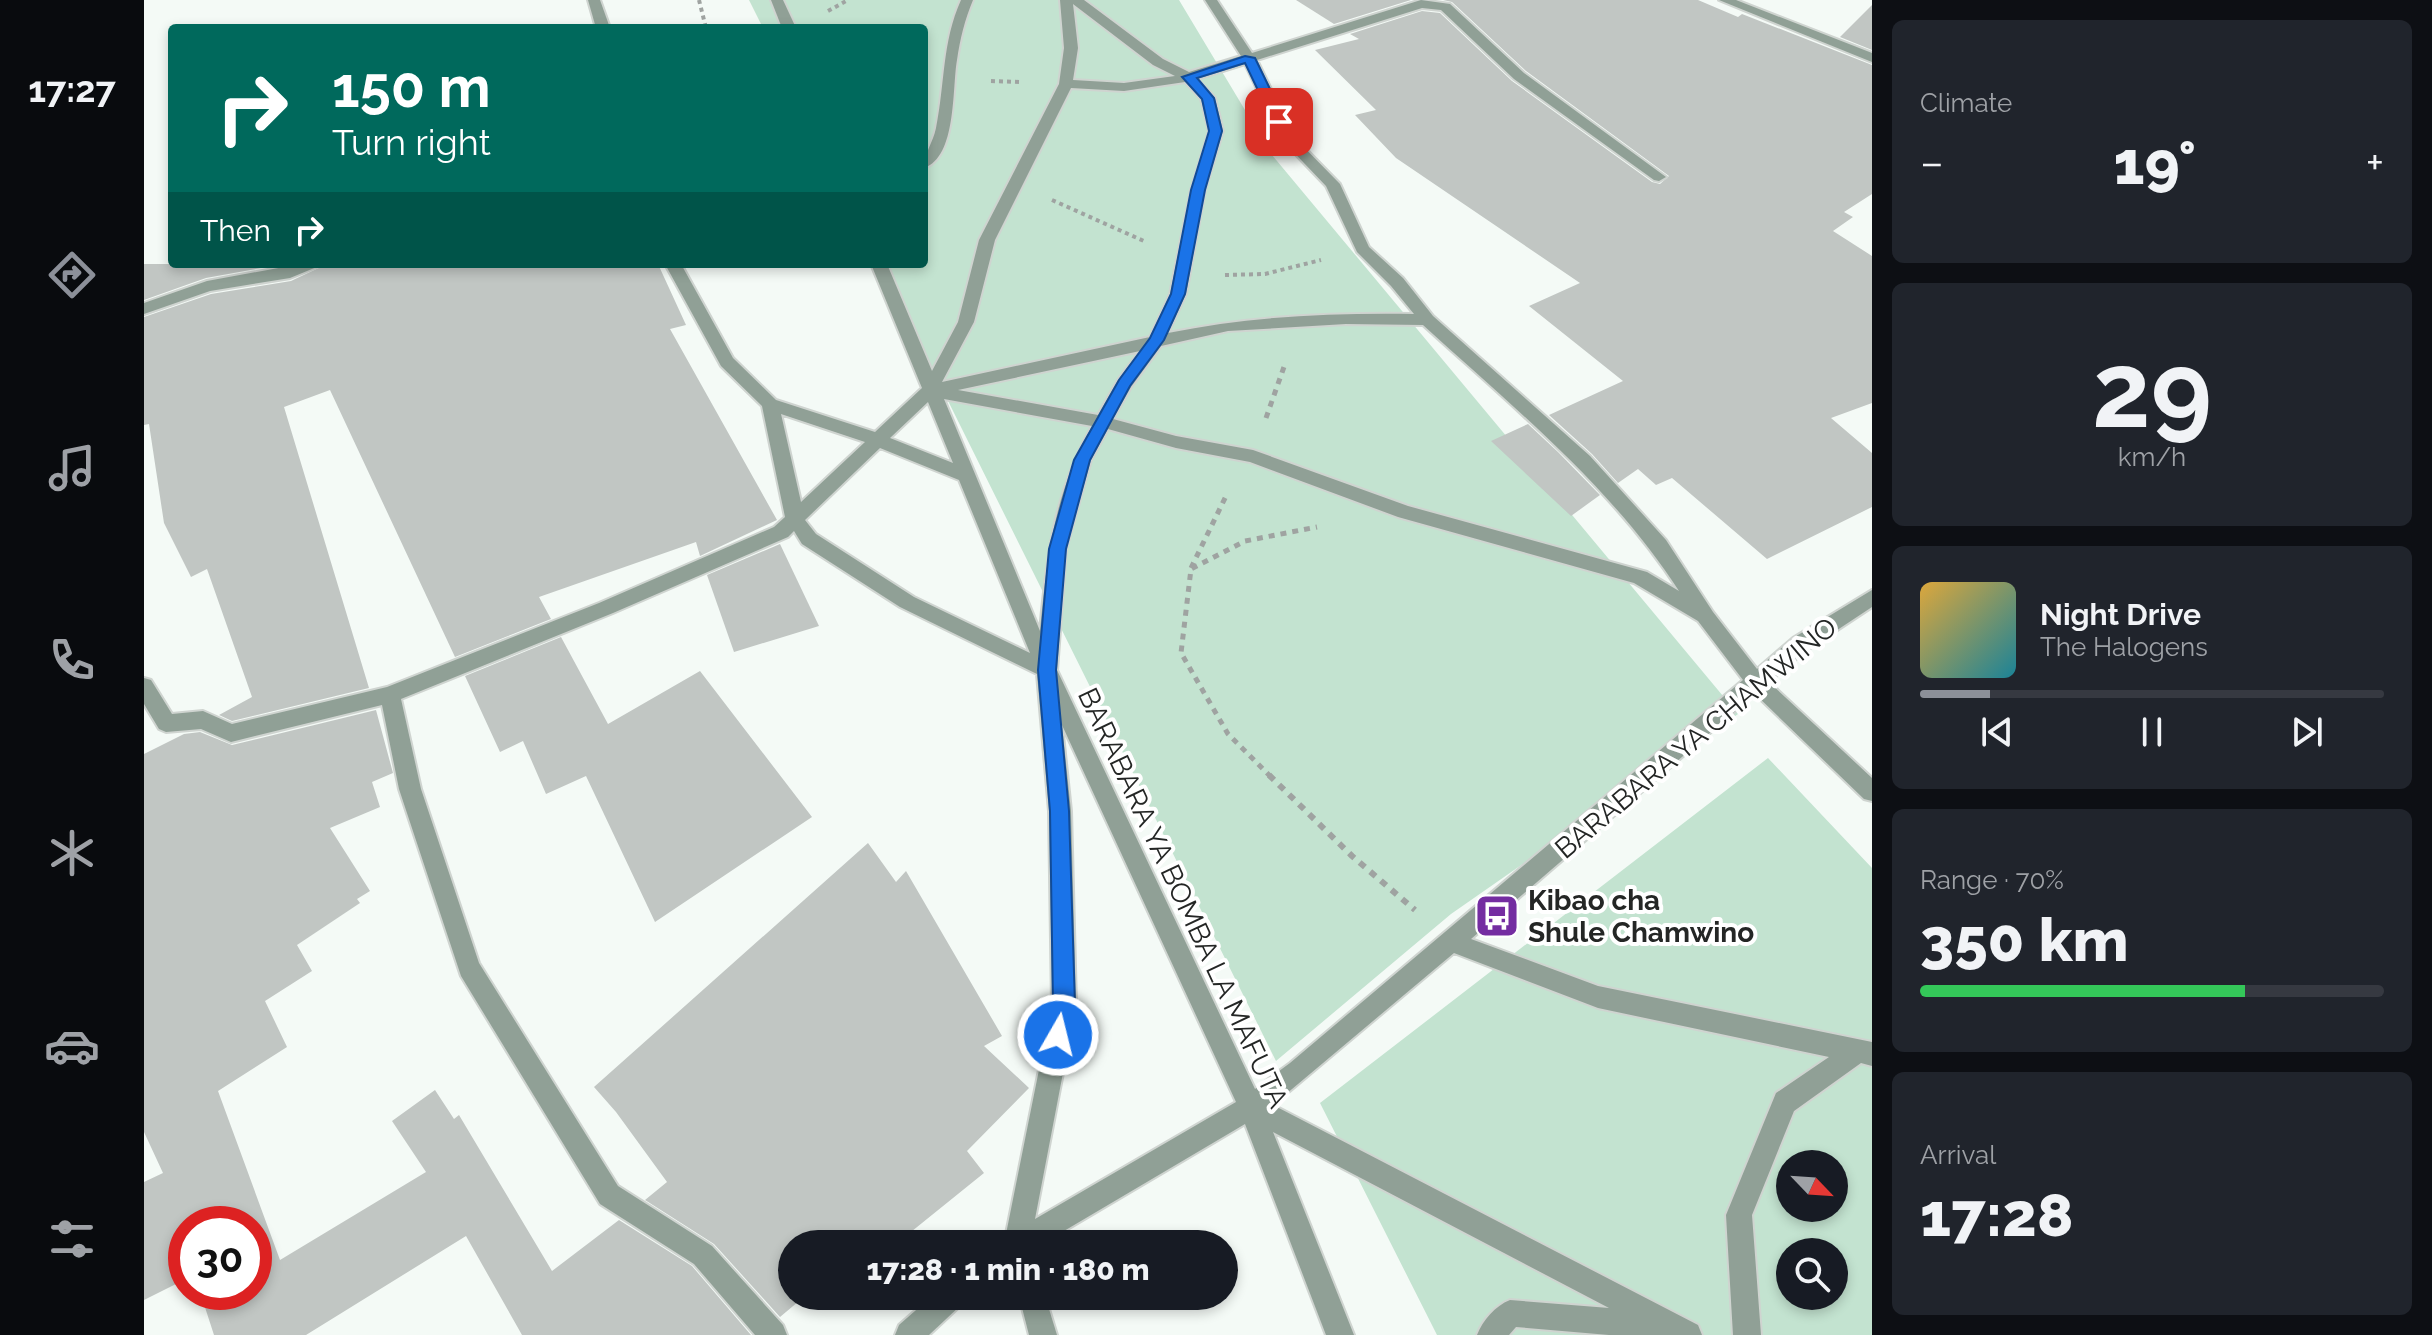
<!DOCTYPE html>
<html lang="en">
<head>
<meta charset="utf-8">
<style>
	:root { --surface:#171b24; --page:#20242c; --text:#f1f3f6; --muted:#9ea1a6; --line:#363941; --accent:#8c9099 }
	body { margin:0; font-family:Raleway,sans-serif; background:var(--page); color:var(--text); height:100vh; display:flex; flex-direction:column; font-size:30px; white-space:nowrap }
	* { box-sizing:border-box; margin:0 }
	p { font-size:26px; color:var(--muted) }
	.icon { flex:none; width:44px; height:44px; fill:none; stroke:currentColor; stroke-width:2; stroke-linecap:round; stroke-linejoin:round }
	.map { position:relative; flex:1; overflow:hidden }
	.side { display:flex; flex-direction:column; gap:20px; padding:20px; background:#0d0f14; width:560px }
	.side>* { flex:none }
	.guide { position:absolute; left:24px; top:24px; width:760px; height:244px; border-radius:8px; box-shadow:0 4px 12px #0003; background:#00695c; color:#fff; overflow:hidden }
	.needle { width:52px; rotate:115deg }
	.tools { position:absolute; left:1632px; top:1150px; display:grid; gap:16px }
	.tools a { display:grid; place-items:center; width:72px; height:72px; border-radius:50%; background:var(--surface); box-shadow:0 4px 12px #0003; font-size:40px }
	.speed { position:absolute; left:24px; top:1206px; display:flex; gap:16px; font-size:40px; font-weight:700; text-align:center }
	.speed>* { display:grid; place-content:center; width:104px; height:104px; border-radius:50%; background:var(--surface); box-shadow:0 4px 12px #0003; line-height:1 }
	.speed .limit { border:12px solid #d22; background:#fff; color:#111 }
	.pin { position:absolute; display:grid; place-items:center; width:68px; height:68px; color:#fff; margin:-34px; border-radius:16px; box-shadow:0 4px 12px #0006 }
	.me { position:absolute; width:88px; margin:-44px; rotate:8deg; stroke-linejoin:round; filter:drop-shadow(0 0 6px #0008) }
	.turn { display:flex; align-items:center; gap:28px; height:168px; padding:0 32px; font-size:36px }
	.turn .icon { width:104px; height:104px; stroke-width:2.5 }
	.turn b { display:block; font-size:56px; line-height:68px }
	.then { display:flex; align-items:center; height:76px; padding:0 32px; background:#0003; gap:16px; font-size:30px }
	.big { font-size:60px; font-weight:800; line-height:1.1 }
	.side .widget { flex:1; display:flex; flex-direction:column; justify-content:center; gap:12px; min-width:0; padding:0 28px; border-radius:12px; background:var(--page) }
	.side .dial { align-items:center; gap:0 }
	.dial b { font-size:104px; line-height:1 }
	.song { display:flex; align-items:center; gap:24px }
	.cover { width:96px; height:96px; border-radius:12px; background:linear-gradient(135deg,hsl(40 70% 55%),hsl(190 70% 35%)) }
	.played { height:8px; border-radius:4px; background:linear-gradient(90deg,var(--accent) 15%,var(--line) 15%) }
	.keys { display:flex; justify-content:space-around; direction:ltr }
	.heat { display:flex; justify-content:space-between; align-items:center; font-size:44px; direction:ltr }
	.charge { height:12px; border-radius:6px; background:linear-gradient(90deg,#34c759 70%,var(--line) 0) }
	.trip { position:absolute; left:634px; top:1230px; width:460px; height:80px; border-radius:40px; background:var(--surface); box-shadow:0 4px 12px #0003; font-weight:800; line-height:80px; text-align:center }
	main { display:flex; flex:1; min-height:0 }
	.tabs { display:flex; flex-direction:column; width:144px; justify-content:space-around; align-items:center; background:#090b0e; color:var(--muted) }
	.tabs .icon { width:56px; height:56px }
	.tabs .selected { color:var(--accent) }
	.tabs b { font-size:36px; color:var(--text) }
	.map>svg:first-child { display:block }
	.green { fill:#c3e3d0; fill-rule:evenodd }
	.building { fill:#c1c6c3 }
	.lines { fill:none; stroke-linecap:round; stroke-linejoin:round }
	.minor-casing { stroke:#cfd4d0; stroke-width:4 }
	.path-far2 { stroke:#9fa3a1; stroke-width:4; stroke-dasharray:4 4; stroke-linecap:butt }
	.path-far1 { stroke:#9fa3a1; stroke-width:5; stroke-dasharray:6 6; stroke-linecap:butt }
	.path { stroke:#9fa3a1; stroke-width:6; stroke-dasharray:7 7; stroke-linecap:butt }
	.minor { fill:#90a096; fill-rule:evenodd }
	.route { fill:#1a73e8; stroke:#114b97; stroke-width:2 }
	.labels { text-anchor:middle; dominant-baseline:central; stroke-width:8; stroke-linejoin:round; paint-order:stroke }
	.street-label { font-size:28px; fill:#242625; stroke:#fff }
	.poi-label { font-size:28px; font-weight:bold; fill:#242625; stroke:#fff; text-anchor:start }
</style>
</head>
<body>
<main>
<nav class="tabs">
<b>17:27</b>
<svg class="icon selected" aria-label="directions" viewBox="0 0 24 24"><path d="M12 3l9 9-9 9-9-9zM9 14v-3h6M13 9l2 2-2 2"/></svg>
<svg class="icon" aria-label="music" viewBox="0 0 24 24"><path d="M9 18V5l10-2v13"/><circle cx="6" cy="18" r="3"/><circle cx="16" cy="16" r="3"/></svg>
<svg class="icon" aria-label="phone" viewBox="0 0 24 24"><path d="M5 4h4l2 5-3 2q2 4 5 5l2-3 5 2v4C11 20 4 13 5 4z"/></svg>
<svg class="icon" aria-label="climate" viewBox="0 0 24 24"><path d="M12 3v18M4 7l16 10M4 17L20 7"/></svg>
<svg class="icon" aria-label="car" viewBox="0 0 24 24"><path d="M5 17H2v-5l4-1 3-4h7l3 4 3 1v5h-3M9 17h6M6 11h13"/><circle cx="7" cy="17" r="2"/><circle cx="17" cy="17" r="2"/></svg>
<svg class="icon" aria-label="filters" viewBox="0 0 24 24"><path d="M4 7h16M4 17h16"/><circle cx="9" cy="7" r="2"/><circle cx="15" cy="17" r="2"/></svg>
</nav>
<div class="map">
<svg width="1728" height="1335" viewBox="0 0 1728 1335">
	<rect width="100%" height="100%" fill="#f4faf6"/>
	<g class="green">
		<polygon points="605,0 1035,0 1128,155 1594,714 1307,914 1132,1061 736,264 780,264 780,28 619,28"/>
		<path d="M1624,758L1728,868V1335H1293L1176,1103ZM1646,1164H1690V1208H1646ZM1646,1252H1690V1296H1646Z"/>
	</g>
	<g class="building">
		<polygon points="1152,0 1267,0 1190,24"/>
		<polygon points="1299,0 1554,0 1594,17 1598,14 1728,65 1728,194 1700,212 1709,217 1689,231 1728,256 1728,403 1687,418 1728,453 1728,507 1623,559 1528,478 1512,485 1494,469 1474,483 1448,454 1405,415 1479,381 1385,306 1436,283 1252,158 1211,115 1232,110 1171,50 1215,39 1206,34 1278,11 1296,13 1368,81 1508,182 1516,184 1525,176 1382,71 1308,2"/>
		<polygon points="1728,5 1728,50 1696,37"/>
		<polygon points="0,264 139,264 62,278 0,300"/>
		<polygon points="183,264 514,264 542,325 526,329 633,520 556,556 552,542 395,597 407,619 311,657 186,390 140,407 225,688 88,721 75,715 108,697 63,569 47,577 20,523 5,424 0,425 0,317 67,294 147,281"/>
		<polygon points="1384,424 1414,452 1456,495 1427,516 1347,441"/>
		<polygon points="636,544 675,626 590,652 563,575"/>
		<polygon points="417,637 464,724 556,671 668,817 511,922 442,776 402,794 379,741 356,752 321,676"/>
		<polygon points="232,710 249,773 228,782 236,807 186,828 226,891 213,899 216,903 153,945 168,971 121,1001 143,1047 74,1091 136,1260 282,1172 248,1121 291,1090 310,1119 315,1115 408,1271 475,1220 548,1266 607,1335 378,1335 322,1236 162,1335 70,1335 56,1292 110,1292 110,1224 42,1224 42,1279 0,1300 0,1182 19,1173 0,1132 0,754 40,734 56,732 88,745"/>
		<polygon points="724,843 752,882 762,871 858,1036 840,1046 885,1088 823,1151 840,1173 752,1244 648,1244 648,1296 661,1296 636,1317 570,1244 501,1200 523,1182 472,1112 450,1087"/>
	</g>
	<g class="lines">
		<g class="minor-casing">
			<g id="minor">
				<polygon points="444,0 456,0 466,28 452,28"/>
				<polygon points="627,0 639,0 652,28 638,28"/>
				<path d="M817,0H829C821,19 816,39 813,60C808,88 813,157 780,168C780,153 789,143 792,128C801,84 798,42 817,0Z"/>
				<path d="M916,0H940L1019,59L1045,72L1097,56L1061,0H1073L1108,53L1277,0L1306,4L1380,73L1522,177L1515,181L1510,180L1370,79L1297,10L1278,8L1113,60L1150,137L1196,184L1225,247L1259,278L1289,316L1446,456L1522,540L1569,612L1613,669L1649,638L1728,590V607L1663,650L1625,682L1728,778V801L1720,799L1611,694L1327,939L1454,986L1728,1042V1066L1717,1063L1650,1111L1608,1215L1617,1335H1589L1582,1215L1632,1093L1685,1057L1454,1008L1310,953L1129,1105L1554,1325L1558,1335H1465L1372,1327L1365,1335H1333C1339,1320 1351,1306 1366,1300L1465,1308L1129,1132L1210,1335H1182L1101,1124L898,1244H860L908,1005L905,811L893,674L756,607L658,544L650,531L644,537L469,613L257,699L277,789L335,963L474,1186L568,1246L639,1325L643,1335H611L550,1264L456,1204L317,976L255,789L238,705L87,742L57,729L22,732L15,729L0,704V678L7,680L28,714L59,711L88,724L243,687L455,603L630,527L641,517L618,406L577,366L521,264H537L589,358L632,400L731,432L778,388L727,264H743L788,371L814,322L835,240L915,84L920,48ZM929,4L1009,65L1031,76L980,83L929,80L934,48ZM1101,64L1137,139L1182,186L1213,252L1247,286L1270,314C1186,313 1107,316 1024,333L1042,294L1061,190L1079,131L1071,98L1053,79ZM1041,82L1057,99L1065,131L1047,190L1026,294L1006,337L798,382L830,322L851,240L927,88L980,91ZM1202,324L1279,325C1370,408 1468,487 1535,591L1503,572L1264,506L1109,450L1032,436L969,419L987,387L1017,346L1084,331ZM996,351L974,380L954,415L814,390ZM800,399L948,426C910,494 903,555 896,631ZM784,402L809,463L746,438ZM637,414L721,442L657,502ZM964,429L1032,448L1106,462L1254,517L1490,583L1554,621L1599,680L1146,1063L1111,1089L913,670L922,549L947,460ZM736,448L815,480L886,653L770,597L672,534L661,520ZM918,725L1092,1102L891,1219L932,1005L927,811Z"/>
				<polygon points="1575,0 1592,0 1728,53 1728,62"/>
				<polygon points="156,264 180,264 146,278 66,291 0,314 0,303 63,281"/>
				<polygon points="788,1296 821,1296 817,1305 785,1335 751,1335 755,1325"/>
				<polygon points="875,1296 901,1296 913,1335 885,1335"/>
			</g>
		</g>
		<g class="path-far2">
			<polyline points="555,0 562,28"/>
			<polyline points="684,11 704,0"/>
			<polyline points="847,81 877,82"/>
			<polyline points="908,200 1002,242"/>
			<polyline points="1081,275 1121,274 1177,260"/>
		</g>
		<g class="path-far1">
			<polyline points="1122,418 1141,364"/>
			<polyline points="1047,568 1083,494"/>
			<polyline points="1127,777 1084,734 1037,653 1047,569 1101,541 1173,527"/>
		</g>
		<polyline class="path" points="1125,775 1208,856 1271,910"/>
		<use href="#minor" class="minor"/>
	</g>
	<polygon class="route" points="1101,56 1111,58 1142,122 1135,126 1129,122 1101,63 1053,78 1070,98 1078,131 1061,190 1041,294 1020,340 986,386 946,460 922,549 912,670 925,811 931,1005 922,1042 914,1045 907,1042 904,1035 909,1005 906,811 894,670 905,549 930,460 975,380 1006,338 1027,294 1047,190 1065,131 1058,99 1038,77"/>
	<defs>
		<g id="bus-square" transform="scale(2.3)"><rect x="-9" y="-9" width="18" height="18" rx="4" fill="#742da1" stroke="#fff"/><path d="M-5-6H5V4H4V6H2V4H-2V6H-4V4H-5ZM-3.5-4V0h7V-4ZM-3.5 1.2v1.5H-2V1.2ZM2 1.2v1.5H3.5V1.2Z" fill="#fff"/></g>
	</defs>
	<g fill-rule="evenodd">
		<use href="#bus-square" x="1353" y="916"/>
	</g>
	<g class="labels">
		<g class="street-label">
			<text transform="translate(1552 738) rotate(-40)">BARABARA YA CHAMWINO</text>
			<text transform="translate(1039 898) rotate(65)">BARABARA YA BOMBA LA MAFUTA</text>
		</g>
		<g class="poi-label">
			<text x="1384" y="900">Kibao cha<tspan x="1384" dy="32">Shule Chamwino</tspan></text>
		</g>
	</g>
</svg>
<div class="tools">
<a><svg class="needle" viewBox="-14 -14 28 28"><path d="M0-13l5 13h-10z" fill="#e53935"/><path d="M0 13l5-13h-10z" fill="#9ea1a6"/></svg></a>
<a><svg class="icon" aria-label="search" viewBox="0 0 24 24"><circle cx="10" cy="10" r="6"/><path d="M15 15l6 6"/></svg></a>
</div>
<div class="speed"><div class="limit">30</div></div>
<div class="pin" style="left:1135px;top:122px;background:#d93025"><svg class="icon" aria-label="arrive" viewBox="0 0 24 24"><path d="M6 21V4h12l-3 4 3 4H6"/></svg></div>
<svg class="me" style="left:914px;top:1035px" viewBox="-20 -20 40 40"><circle r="17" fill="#1a73e8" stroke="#fff" stroke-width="3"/><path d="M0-11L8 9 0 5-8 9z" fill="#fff"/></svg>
<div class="trip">17:28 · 1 min · 180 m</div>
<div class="guide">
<div class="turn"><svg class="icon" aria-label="right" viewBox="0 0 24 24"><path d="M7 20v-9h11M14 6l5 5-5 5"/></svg><div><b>150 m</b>Turn right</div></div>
<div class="then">Then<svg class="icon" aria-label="right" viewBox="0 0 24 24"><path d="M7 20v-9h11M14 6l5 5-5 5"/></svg></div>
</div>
</div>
<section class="side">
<div class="widget"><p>Climate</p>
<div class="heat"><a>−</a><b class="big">19°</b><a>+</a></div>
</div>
<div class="widget dial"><b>29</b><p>km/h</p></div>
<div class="widget">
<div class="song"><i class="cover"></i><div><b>Night Drive</b><p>The Halogens</p></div></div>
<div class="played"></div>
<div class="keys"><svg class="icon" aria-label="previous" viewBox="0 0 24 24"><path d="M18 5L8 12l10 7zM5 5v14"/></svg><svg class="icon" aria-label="pause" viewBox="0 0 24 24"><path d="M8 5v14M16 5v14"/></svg><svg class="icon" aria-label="next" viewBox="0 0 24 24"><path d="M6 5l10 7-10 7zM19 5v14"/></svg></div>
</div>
<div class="widget"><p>Range · 70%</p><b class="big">350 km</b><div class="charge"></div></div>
<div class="widget"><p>Arrival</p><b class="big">17:28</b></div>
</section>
</main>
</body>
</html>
